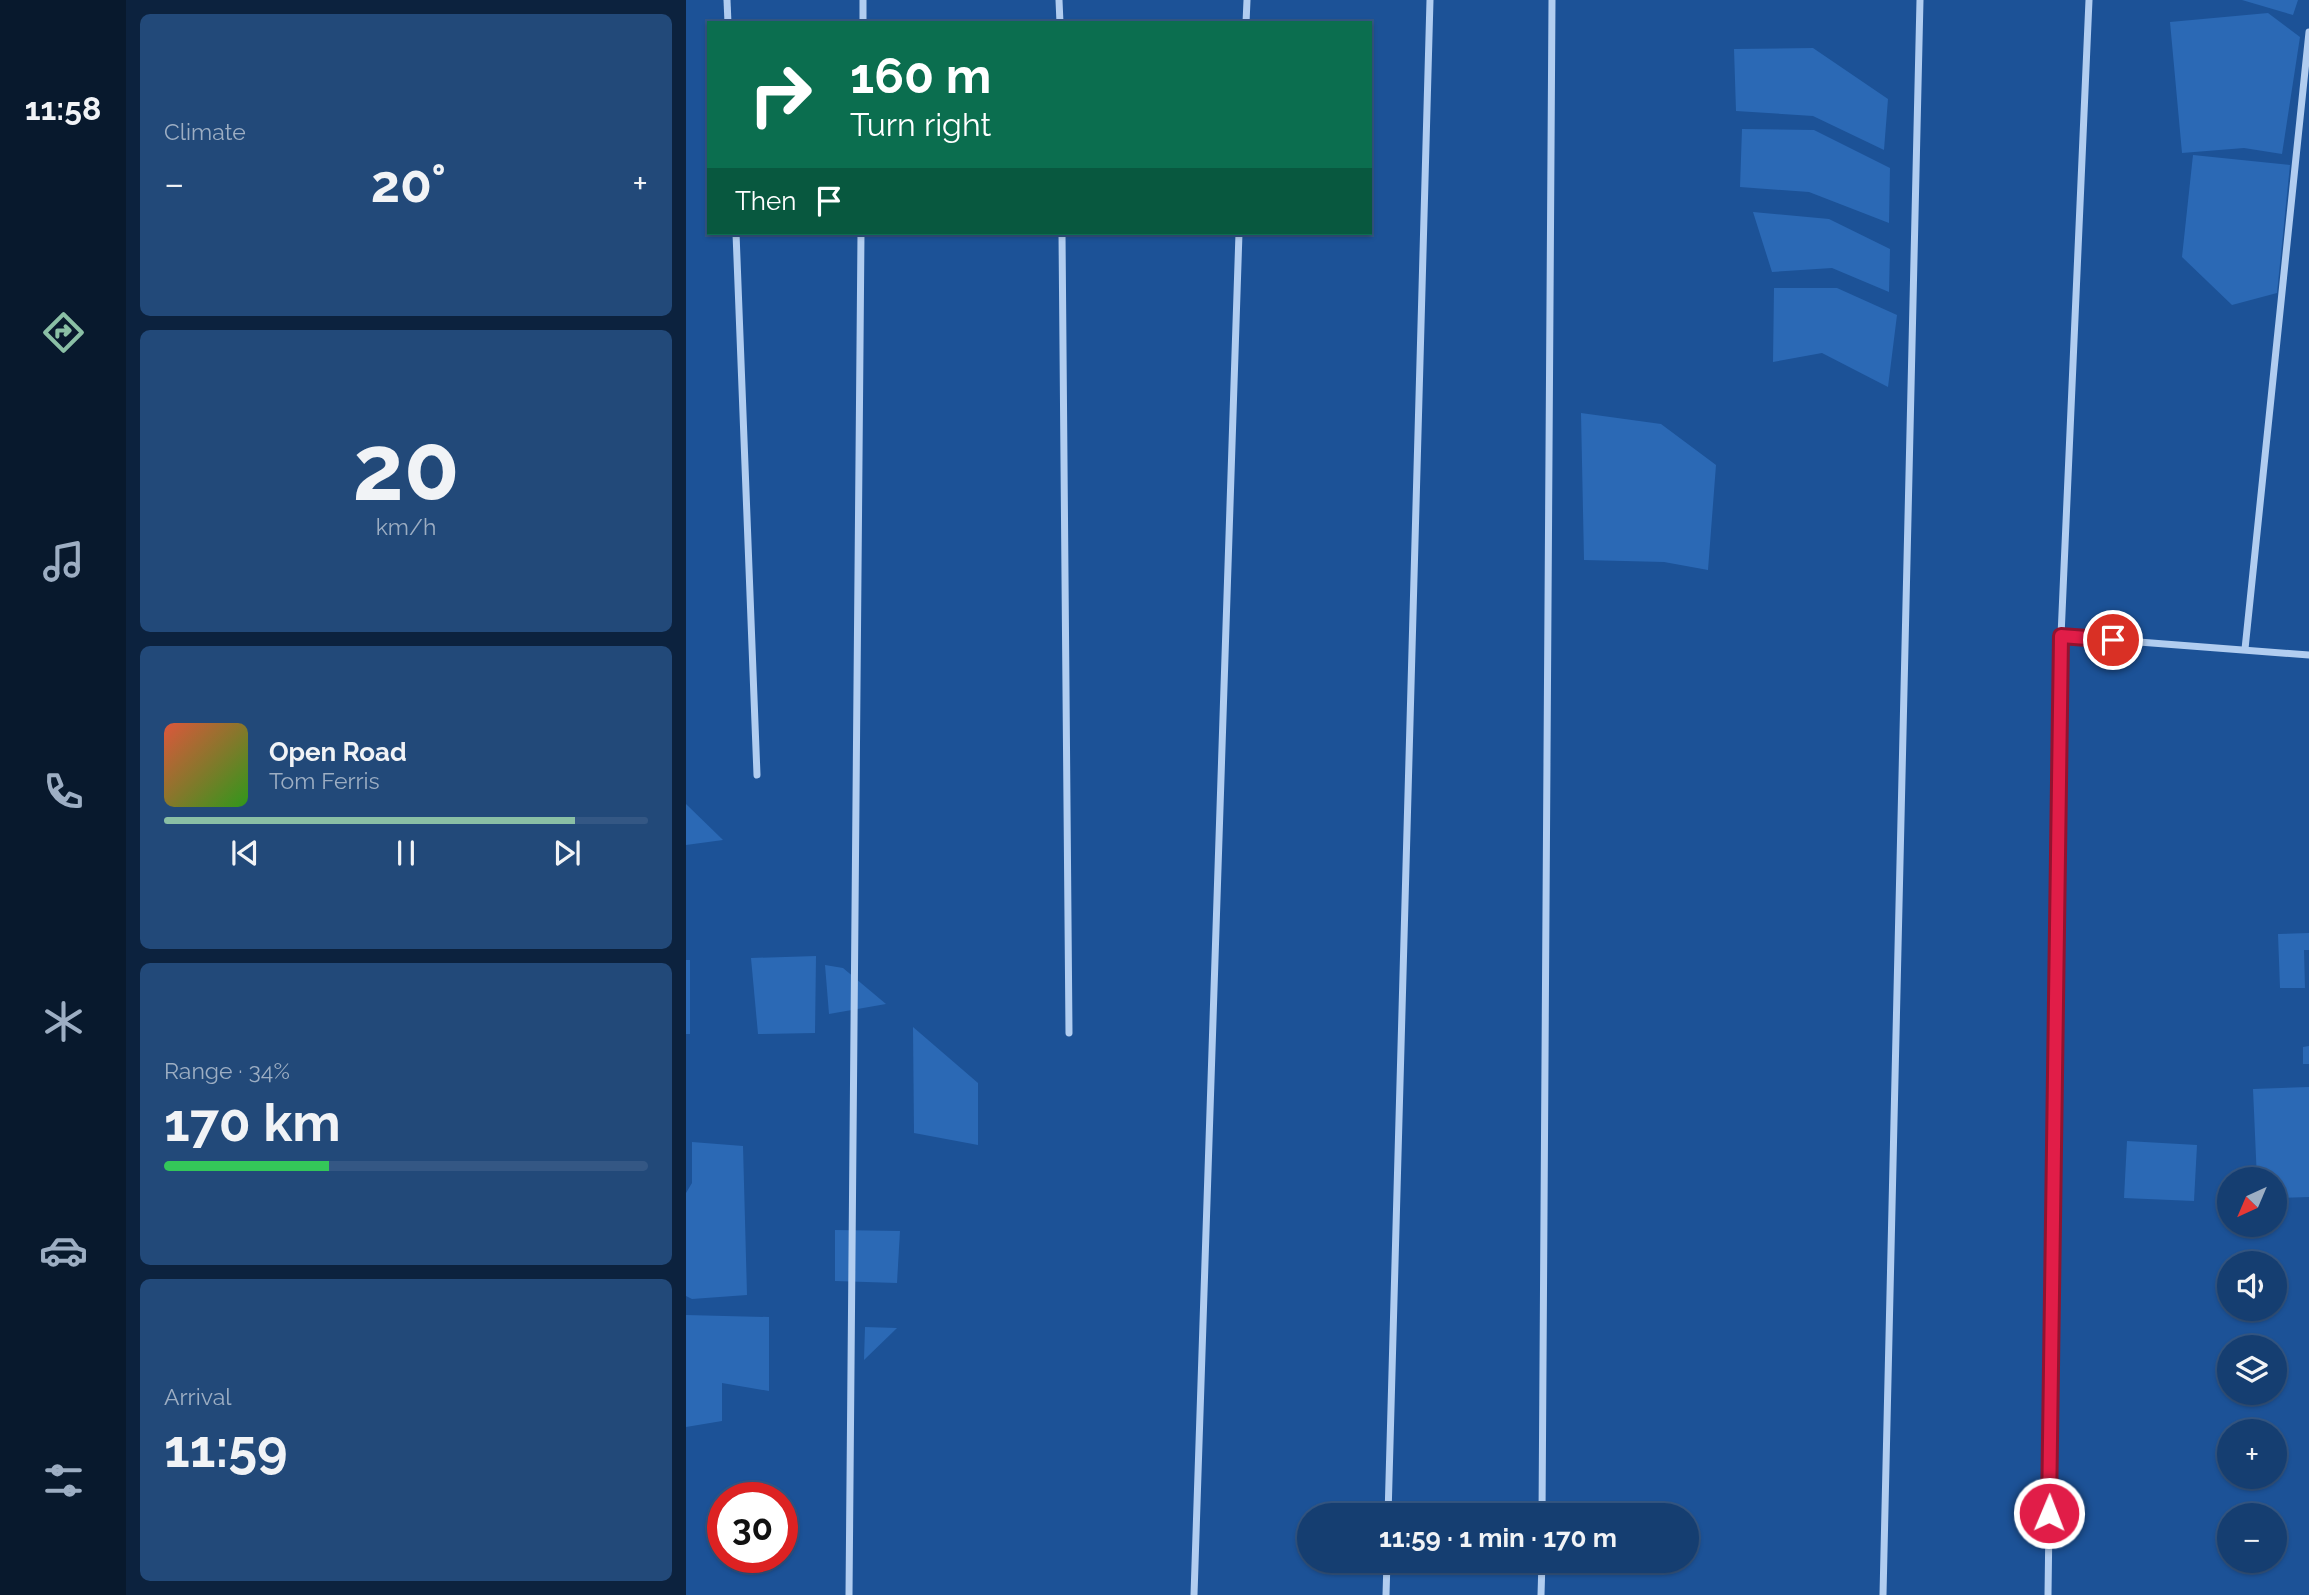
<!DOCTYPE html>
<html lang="en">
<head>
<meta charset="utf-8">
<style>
	:root { --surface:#153e71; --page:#224979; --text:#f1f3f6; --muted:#9daec3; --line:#345784; --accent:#8abfa5 }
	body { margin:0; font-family:Raleway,sans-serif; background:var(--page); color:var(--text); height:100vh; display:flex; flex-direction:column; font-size:26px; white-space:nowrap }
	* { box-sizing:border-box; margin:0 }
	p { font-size:23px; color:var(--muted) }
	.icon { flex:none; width:38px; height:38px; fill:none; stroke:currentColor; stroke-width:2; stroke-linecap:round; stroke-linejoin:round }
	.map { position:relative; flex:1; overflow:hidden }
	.drawer { display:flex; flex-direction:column; gap:14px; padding:14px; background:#0c223e; width:560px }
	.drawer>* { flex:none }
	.banner { position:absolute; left:21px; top:21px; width:665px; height:214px; border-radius:0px; box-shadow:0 2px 5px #0004,0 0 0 2px var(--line); background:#0b6e4f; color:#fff; overflow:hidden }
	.needle { width:46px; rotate:224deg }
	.tools { position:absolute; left:1531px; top:1167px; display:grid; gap:14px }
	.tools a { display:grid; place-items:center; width:70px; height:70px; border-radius:50%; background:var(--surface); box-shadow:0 2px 5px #0004,0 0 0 2px var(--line); font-size:35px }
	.speed { position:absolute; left:21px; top:1482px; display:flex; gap:14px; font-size:35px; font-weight:700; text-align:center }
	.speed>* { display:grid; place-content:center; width:91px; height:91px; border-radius:50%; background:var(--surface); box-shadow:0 2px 5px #0004,0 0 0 2px var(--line); line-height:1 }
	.speed .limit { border:10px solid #d22; background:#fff; color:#111 }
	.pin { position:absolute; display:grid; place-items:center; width:60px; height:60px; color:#fff; margin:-30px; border:4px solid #fff; border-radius:50%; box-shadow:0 2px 7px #0007 }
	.me { position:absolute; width:77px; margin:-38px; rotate:1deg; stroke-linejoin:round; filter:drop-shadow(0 0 5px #0008) }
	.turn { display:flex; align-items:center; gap:24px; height:147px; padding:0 28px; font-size:32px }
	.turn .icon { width:91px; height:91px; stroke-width:2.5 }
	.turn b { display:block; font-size:49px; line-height:60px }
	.then { display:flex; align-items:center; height:66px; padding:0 28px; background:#0003; gap:14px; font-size:26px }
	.big { font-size:52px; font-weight:700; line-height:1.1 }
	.drawer .widget { flex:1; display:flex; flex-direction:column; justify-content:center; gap:10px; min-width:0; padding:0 24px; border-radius:10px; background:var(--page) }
	.drawer .dial { align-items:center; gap:0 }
	.dial b { font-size:91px; line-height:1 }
	.song { display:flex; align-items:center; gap:21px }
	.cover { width:84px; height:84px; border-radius:10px; background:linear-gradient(135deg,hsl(10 70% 55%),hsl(110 70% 35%)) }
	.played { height:7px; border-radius:4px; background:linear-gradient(90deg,var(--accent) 85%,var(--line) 85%) }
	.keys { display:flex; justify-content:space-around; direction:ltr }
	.heat { display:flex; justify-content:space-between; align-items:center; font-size:38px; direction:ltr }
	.charge { height:10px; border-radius:5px; background:linear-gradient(90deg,#34c759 34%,var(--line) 0) }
	.trip { position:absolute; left:611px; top:1503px; width:402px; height:70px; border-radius:35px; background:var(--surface); box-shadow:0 2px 5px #0004,0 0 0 2px var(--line); font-weight:700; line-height:70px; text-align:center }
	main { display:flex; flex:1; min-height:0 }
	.tab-bar { display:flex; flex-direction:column; width:126px; justify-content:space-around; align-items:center; background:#08192d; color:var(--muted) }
	.tab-bar .icon { width:49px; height:49px }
	.tab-bar .selected { color:var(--accent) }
	.tab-bar b { font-size:32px; color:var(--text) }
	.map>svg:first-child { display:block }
	.building { fill:#2b69b5 }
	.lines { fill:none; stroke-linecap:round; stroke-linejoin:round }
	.street { stroke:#b1cdf0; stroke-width:7 }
	.route-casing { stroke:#92132f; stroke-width:18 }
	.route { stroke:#e11d48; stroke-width:12 }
</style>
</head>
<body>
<main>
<nav class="tab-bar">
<b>11:58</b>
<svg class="icon selected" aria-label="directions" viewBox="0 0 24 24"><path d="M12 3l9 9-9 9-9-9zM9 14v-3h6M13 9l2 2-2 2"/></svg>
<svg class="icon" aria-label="music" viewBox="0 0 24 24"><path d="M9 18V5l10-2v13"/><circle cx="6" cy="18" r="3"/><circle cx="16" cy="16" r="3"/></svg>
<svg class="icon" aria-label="phone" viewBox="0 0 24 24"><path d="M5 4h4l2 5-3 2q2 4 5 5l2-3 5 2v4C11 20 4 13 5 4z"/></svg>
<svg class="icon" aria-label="climate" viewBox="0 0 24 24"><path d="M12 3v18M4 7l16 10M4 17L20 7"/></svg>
<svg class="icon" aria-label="car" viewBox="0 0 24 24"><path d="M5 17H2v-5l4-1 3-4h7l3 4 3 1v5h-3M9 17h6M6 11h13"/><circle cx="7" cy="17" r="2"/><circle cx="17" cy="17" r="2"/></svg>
<svg class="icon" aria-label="filters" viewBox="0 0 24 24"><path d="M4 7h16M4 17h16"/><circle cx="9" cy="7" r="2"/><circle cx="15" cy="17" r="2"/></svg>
</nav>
<section class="drawer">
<div class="widget"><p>Climate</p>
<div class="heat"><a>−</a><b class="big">20°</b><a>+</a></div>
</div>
<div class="widget dial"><b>20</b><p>km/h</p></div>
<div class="widget">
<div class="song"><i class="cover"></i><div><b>Open Road</b><p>Tom Ferris</p></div></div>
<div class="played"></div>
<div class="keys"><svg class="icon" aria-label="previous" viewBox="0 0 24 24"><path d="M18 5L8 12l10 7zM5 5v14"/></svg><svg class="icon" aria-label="pause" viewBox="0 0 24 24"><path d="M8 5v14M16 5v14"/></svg><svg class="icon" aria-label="next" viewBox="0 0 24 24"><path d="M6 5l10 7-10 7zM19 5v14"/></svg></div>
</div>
<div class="widget"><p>Range · 34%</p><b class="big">170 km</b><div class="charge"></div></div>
<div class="widget"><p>Arrival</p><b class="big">11:59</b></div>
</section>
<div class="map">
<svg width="1623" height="1595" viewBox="0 0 1623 1595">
	<rect width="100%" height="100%" fill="#1c5297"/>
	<g class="building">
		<polygon points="1556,0 1612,0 1607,15"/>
		<polygon points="1582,13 1614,37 1596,154 1558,148 1496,153 1484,22"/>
		<polygon points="1127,48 1202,99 1198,150 1127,116 1050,111 1048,49"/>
		<polygon points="1056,129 1128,130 1204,168 1203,223 1123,192 1054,187"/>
		<polygon points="1507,155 1604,165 1591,293 1546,305 1496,257"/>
		<polygon points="1067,212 1143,219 1204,249 1203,292 1146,268 1086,272"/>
		<polygon points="1088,288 1151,288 1211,315 1202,387 1136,353 1087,362"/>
		<polygon points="895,413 975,424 1030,465 1022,570 978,562 898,560"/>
		<polygon points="0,804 37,840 0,845"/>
		<polygon points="1623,933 1623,950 1618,950 1619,988 1594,988 1592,934"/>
		<polygon points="130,956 129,1033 72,1034 65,958"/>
		<rect x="0" y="960" width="4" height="74"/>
		<polygon points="139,965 157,968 200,1004 143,1014"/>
		<polygon points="227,1027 292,1083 292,1145 228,1133"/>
		<polygon points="1623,1046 1623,1064 1617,1064 1617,1047"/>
		<polygon points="1623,1087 1623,1197 1589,1198 1589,1180 1571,1180 1567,1089"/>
		<polygon points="1441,1141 1511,1145 1508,1201 1438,1198"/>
		<polygon points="6,1142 57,1146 61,1295 6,1299 0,1296 0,1193 6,1183"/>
		<polygon points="149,1230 214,1231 211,1283 149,1281"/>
		<polygon points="0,1315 83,1317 83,1391 36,1383 36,1421 0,1427"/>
		<polygon points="179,1327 211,1328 178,1360"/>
	</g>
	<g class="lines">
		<g class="street">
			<polyline points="41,0 42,23"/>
			<polyline points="373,0 374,23"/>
			<polyline points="177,23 177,0"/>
			<polyline points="560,23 561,0"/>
			<polyline points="50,233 71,775"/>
			<polyline points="376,233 383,1033"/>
			<polyline points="1375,636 1623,655"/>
			<polyline points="1559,649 1623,32"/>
			<polyline points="702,1516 744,0"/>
			<polyline points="856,1516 866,0"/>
			<polyline points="163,1595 175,233"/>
			<polyline points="508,1595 553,233"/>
			<polyline points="700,1595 701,1561"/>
			<polyline points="855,1595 856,1561"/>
			<polyline points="1197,1595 1234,0"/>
			<polyline points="1362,1595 1375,636 1403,0"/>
		</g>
	</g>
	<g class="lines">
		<g class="route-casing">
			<polyline id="route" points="1363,1513 1375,636 1427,640"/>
		</g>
		<use href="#route" class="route"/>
	</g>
</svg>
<div class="tools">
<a><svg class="needle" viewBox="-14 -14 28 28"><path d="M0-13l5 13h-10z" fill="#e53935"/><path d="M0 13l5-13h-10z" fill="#9daec3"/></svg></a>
<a><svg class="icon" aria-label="sound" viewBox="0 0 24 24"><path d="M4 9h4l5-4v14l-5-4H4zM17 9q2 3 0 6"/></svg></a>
<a><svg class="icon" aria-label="layers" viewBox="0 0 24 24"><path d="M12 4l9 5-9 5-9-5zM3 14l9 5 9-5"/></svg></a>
<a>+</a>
<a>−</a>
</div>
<div class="speed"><div class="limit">30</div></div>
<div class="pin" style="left:1427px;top:640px;background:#d93025"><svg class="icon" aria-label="arrive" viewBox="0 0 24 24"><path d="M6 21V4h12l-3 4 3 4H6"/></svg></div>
<svg class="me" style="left:1363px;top:1513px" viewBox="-20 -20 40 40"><circle r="17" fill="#e11d48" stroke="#fff" stroke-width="3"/><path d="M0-11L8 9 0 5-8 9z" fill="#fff"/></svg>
<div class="trip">11:59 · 1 min · 170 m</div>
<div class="banner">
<div class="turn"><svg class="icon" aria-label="right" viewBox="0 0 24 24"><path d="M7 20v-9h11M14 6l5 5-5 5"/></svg><div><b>160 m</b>Turn right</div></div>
<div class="then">Then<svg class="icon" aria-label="arrive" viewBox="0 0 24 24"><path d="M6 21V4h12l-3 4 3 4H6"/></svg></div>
</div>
</div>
</main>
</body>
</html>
